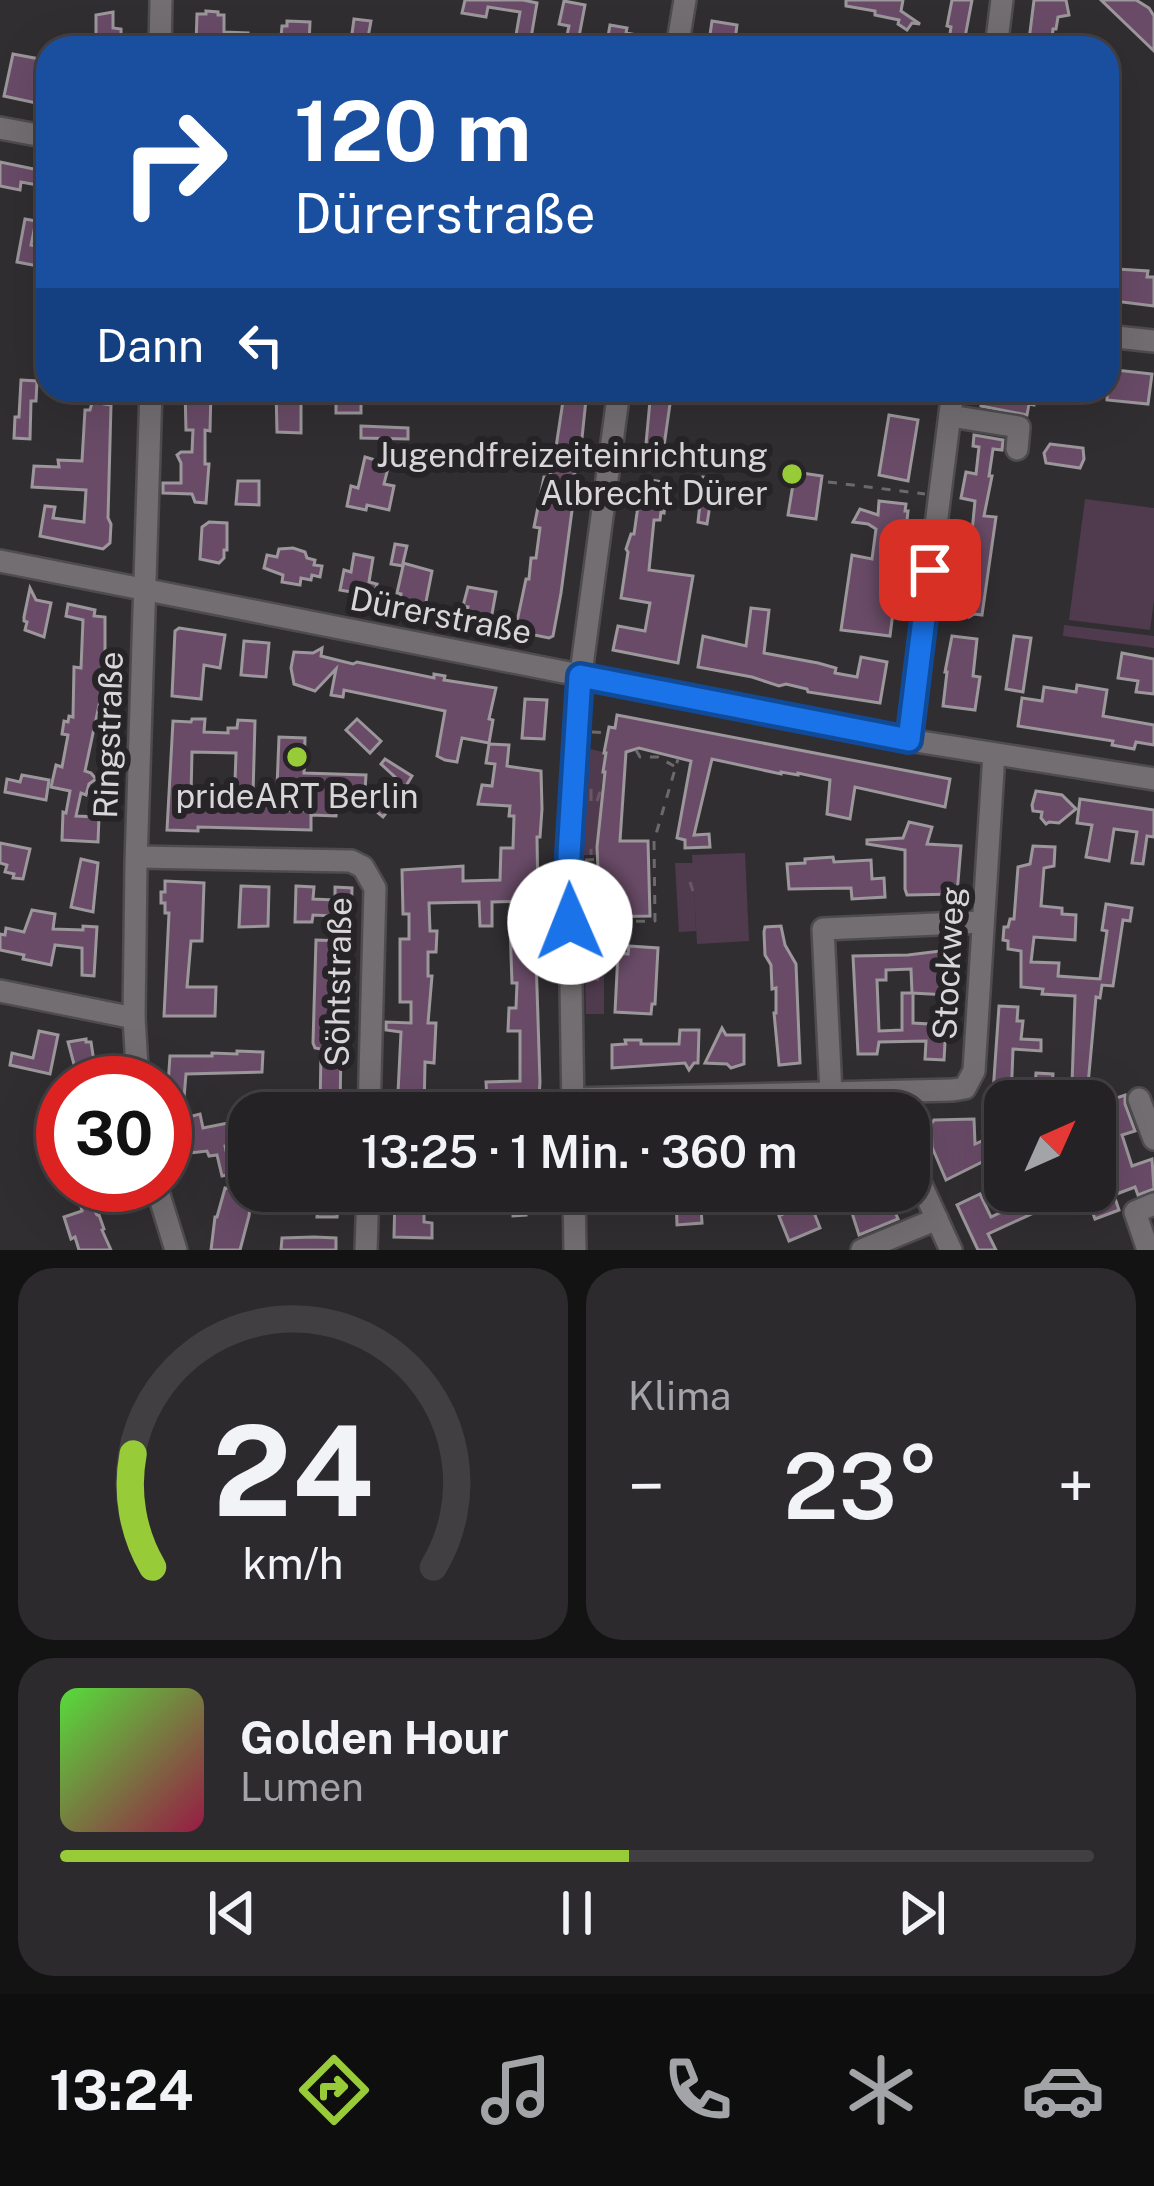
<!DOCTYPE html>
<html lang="de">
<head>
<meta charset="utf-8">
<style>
	:root { --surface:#252225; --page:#2d2a2d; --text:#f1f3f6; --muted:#a3a4a7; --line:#423f42; --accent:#97cc38 }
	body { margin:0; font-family:"Public Sans",sans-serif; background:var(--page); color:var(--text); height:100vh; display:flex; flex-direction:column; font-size:45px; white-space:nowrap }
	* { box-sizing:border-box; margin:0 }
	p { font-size:39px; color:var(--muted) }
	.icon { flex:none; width:66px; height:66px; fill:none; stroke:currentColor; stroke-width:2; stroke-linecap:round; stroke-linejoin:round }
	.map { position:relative; height:1250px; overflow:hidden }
	.panel { display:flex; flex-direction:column; gap:18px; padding:18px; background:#141314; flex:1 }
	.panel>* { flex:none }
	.hud { position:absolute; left:36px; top:36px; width:1083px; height:366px; border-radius:36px; box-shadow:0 12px 48px #0002,0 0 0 3px var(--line); background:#1a4fa0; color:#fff; overflow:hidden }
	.needle { width:78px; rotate:45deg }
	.fabs { position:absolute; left:984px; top:1080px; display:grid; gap:24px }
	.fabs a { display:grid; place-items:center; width:132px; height:132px; border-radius:24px; background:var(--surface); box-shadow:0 12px 48px #0002,0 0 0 3px var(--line); font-size:60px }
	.speed { position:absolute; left:36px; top:1056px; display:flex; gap:24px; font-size:60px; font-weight:700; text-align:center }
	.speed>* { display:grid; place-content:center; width:156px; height:156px; border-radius:50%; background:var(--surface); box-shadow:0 12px 48px #0002,0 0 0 3px var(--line); line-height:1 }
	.speed .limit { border:18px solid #d22; background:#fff; color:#111 }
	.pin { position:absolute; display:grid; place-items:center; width:102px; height:102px; color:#fff; margin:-51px; border-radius:24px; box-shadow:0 6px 18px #0006 }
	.me { position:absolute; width:132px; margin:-66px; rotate:359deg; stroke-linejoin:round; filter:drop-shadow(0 0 9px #0008) }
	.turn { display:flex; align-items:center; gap:42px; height:252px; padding:0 60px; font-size:54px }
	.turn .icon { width:156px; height:156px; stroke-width:2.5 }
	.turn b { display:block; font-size:84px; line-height:102px }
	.then { display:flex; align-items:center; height:114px; padding:0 60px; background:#0003; gap:24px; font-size:45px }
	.big { font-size:90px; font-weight:600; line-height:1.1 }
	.panel .card { flex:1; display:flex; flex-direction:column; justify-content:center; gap:18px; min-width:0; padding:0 42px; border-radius:36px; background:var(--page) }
	.panel .dial { align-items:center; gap:0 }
	.dial svg { height:312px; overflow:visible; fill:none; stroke:var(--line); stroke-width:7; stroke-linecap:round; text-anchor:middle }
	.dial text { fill:var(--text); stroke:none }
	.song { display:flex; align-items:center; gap:36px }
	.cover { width:144px; height:144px; border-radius:18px; background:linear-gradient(135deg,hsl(110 70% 55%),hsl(340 70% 35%)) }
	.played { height:12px; border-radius:6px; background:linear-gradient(90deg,var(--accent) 55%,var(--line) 55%) }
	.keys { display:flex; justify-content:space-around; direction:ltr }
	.heat { display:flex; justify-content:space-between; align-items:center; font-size:66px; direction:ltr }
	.panel .tiles { flex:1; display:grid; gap:18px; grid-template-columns:1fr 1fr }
	.card:last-child { grid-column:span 2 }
	.trip { position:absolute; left:228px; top:1092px; width:702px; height:120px; border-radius:36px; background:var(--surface); box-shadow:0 12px 48px #0002,0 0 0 3px var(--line); font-weight:600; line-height:120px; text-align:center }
	.menu { display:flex; height:192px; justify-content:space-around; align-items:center; background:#0f0e0f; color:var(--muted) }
	.menu .icon { width:84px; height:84px }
	.menu .on { color:var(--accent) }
	.menu b { font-size:54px; color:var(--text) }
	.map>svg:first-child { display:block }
	.grass { fill:url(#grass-tufts) }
	.park { fill:#503b4e }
	.building { fill:#694b67; stroke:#9b979b; stroke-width:3; fill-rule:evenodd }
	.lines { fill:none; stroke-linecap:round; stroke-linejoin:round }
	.minor-casing { stroke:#4f4c4f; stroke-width:26 }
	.path { stroke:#6c696c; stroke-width:3; stroke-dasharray:9 9; stroke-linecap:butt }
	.minor { stroke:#726e71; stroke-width:21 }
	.route-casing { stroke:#114b97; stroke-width:30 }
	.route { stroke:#1a73e8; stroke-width:21 }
	.poi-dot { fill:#97cc38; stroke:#272427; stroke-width:4.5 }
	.labels { text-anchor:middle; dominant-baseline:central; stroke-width:12; stroke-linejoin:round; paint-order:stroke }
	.poi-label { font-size:33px; fill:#d9d6d9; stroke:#272427; text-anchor:end }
	.street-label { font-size:33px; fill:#d9d6d9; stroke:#272427 }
</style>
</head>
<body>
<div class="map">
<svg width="1154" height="1250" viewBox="0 0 1154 1250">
	<defs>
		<pattern id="grass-tufts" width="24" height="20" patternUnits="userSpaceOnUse" patternTransform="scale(3)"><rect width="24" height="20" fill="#503b4e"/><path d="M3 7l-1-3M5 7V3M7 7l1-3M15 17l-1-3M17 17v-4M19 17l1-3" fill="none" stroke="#695767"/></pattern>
	</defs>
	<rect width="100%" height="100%" fill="#312e31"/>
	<g class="grass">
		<polygon points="590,749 606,753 601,790 604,791 600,808 602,810 599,827 601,829 599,855 583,855"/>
		<polygon points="675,863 693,863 696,931 679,932"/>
		<polygon points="600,925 599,952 604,953 604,1014 586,1014 584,926"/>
	</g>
	<g class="park">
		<polygon points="1085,499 1154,508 1154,600 1150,630 1069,620"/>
		<polygon points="1064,625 1154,636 1154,648 1063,636"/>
		<polygon points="745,853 749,941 697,944 692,855"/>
	</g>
	<g class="building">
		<polygon points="465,0 523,0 537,3 531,38 516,35 520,12 488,7 486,17 462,13"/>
		<polygon points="846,0 903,0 901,11 920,24 912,23 907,30 898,24 899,20 875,15 875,11 846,6"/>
		<polygon points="952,0 972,0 963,48 948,48 951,27 947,26"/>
		<polygon points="1034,0 1066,0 1069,15 1058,17 1056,29 1053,29 1051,48 1028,48"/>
		<polygon points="1101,0 1136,0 1149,8 1154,16 1154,51"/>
		<polygon points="564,1 585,5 578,42 566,40 569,26 559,24"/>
		<polygon points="206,11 218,12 218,15 224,15 224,32 248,33 248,46 216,45 216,48 204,48 204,44 196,44 197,14 206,14"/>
		<polygon points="113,12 113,28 121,29 121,38 129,48 90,48 92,38 96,37 96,15"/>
		<polygon points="354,19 371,21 366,48 350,48"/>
		<polygon points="287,21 310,22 309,43 286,42 286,37 281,37 282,26 287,26"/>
		<polygon points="712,21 737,25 734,48 708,48"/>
		<polygon points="610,25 627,28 626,33 637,35 635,48 606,48"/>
		<polygon points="13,54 45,60 36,103 4,96"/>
		<polygon points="0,162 48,172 48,187 21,182 20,190 0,186"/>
		<polygon points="25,219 36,221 31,245 48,249 48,268 17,262"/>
		<polygon points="1117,269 1148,271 1147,277 1154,277 1154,306 1114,301"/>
		<polygon points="1107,369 1152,374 1148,404 1107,400"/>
		<polygon points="21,380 37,381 36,401 31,401 30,439 14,438 15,417 19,417"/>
		<polygon points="185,390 211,390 210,431 205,430 205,464 209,464 206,503 195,502 192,494 163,493 163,483 181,483 181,463 177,455 181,452 192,452 193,430 186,430"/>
		<polygon points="276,390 301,390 301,433 277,432"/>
		<rect x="336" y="390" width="25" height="23"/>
		<polygon points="560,390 587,390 582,438 569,502 573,503 561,593 553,636 549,638 515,631 526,579 529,579 531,558 536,558 540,528 534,527 544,477 549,477 553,467 563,401 559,400"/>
		<polygon points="651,390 672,390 664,446 646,444"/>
		<polygon points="983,390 1036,390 1034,405 1029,404 1027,415 981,406"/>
		<polygon points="94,396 105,396 104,404 111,405 108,518 111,524 110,543 103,549 40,536 45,506 55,507 53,518 84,522 86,490 32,487 34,466 59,467 58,460 82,461 85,410 90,410"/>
		<polygon points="889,415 918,420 908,481 879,475"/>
		<polygon points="361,426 408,428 408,439 361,438"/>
		<polygon points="974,435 1003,440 1002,450 993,449 989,476 992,476 984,516 996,517 982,615 974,614 969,617 965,612 956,611 961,568 962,562 971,563 973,543 971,542 975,501 961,498 966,472 976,474 979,447 973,446"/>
		<polygon points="1050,444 1083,448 1084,459 1080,468 1046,463 1044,453"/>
		<polygon points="365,457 389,464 384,484 394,486 389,510 367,505 366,510 347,506 351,486 358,488"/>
		<polygon points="795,472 822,476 816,519 788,515"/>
		<polygon points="703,477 714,479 707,524 698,522"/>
		<polygon points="645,479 668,483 664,513 661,512 660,520 654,520 649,570 693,576 678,663 613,650 618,626 645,631 650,603 621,598 628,552 626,549 631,534 634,534 637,513 638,504 633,503 635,491 640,491"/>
		<polygon points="238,481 259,481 259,505 236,504"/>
		<polygon points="879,501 906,504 905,511 908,511 903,557 900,557 890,636 841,630 852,555 872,559 876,529 868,524 853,522 860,509 878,515"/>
		<polygon points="209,522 227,523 227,550 224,550 224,558 219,563 200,559 202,527"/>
		<polygon points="395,544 407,546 403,563 432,571 425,607 415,605 409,609 404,602 400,601 401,594 397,593 403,566 391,564"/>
		<polygon points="279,549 293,548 305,552 307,558 315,560 314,565 322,566 320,577 312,575 311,580 301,578 300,585 282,582 283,575 264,568 267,555 277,557"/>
		<polygon points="354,554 373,558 369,582 377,584 373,603 356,599 357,593 340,590 344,570 351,572"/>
		<polygon points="468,587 496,592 490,625 469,624 465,620 468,607 463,606"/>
		<polygon points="30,588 36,600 51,603 44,637 25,630 27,622 24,621 24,617"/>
		<polygon points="68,604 95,610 94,616 105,617 105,701 103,701 103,706 99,705 85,771 91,773 96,779 89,784 86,795 81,793 76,816 99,817 98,842 62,840 63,812 66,813 70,791 51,787 56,765 62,767 68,735 62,734 64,721 68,722 69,716 73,717 74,667 81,668 83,620 66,616"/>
		<polygon points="751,608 769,610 764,653 818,663 836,668 835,673 857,677 861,657 887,662 880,703 808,692 807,689 786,684 779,686 752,677 698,667 703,636 746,646"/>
		<polygon points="179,628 225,635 220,668 204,665 201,699 172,696 175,631"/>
		<polygon points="952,636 977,639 973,676 980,677 975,710 943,706 947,672 945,672"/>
		<polygon points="1014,636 1031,638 1023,692 1006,689"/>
		<polygon points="244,641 269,643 266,677 241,675"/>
		<polygon points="322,648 321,656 353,664 357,662 434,678 434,674 445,676 444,680 496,688 489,719 493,720 489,743 462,738 457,762 445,760 437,756 445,711 344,690 343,697 331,695 336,669 315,691 294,684 291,668 294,652 313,653"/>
		<polygon points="1122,653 1154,659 1154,694 1136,692 1138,681 1118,678"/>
		<polygon points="1077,685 1107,690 1103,716 1154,725 1154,745 1136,742 1134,749 1112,745 1113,741 1018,726 1022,698 1042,701 1044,687 1076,692"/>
		<polygon points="525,699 547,700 544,739 522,738"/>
		<polygon points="617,715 950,779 945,807 855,787 850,819 827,814 830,780 798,773 798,775 781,772 781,774 712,759 694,835 709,834 710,847 685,848 685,840 677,838 691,761 639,748 626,752 620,841 648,841 650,916 600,917 597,847 605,772 603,772 606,753 604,753 609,727 615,728"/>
		<path d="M192,719H205L204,732L228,733V728H237L238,720L255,721L253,795L281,807V810L310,811V787H277L279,737L305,738L304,773L366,775L365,790L337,789L336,816L311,815V830L198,827V831L167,830L173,721L191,722ZM192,752L236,753L234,810L212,809V797L191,796Z"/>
		<polygon points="357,719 381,741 370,753 346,730"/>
		<polygon points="489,744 509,745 507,766 541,771 542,809 540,837 537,837 538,901 492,902 492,926 480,926 479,902 429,903 430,931 437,931 436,952 428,952 428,976 432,976 428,1023 436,1023 434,1063 425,1062 424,1113 397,1113 401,1032 386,1030 386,1022 411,1023 411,1002 400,1002 400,939 409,939 409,914 403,914 402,870 463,866 463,881 500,880 501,848 513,848 514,816 509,816 510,806 478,804 482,785 492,786 495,764 486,763"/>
		<polygon points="385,759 412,776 392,809 390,808 383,817 373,809 395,777 381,764"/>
		<polygon points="22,775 49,780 46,800 5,792 7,779 20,782"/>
		<polygon points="1036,791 1062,795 1076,809 1059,823 1049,822 1046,824 1041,818 1042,812 1033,811 1032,805"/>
		<polygon points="1080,799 1154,810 1154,837 1147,836 1143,864 1132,863 1137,832 1114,829 1109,861 1086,857 1092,825 1077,823"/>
		<polygon points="909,822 932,827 927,844 961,846 957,894 907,895 905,889 905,850 867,844 867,840 903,838"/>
		<polygon points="0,843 30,849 23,879 13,878 14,874 5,872 7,865 0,863"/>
		<polygon points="1033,846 1055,847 1054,866 1044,868 1041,906 1062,908 1062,914 1076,915 1075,940 1034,937 1031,962 1059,963 1058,976 1100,979 1107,931 1102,930 1106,904 1132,908 1130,921 1123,920 1113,986 1102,985 1100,998 1096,997 1088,1085 1072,1084 1075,996 1042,994 1043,989 1021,987 1021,951 1008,949 1008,941 1003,940 1004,927 1008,927 1010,919 1014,919 1018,867 1030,864"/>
		<polygon points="833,857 834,862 871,860 872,879 884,878 885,897 852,899 851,888 789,889 787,864 805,863 805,859"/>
		<polygon points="81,859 98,863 93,912 71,907"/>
		<polygon points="165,881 204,883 202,941 191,941 187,987 216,987 215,1016 164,1016 169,913 165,913 165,903 161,903 161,892 165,892"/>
		<polygon points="241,886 269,887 268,926 239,927"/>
		<polygon points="296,886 314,887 313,899 335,900 335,887 352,888 351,924 334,923 334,916 313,915 312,922 295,922"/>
		<polygon points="32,910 55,914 53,929 83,930 83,926 97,927 94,976 82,975 82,948 55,945 51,965 23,959 24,955 0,950 0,934 5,935 6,928 24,932"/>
		<polygon points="510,926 535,926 540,1082 538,1113 516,1113 516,1101 487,1101 486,1082 520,1081 520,1031 508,1031 509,1008 516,1008 517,983 512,983"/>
		<polygon points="781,926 785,945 796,964 800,1063 779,1065 774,1013 776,1013 776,988 772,989 771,965 765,955 764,932 765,927"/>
		<polygon points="316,940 342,941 342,1018 325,1018 324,1043 341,1043 340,1113 320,1113 321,1049 315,1048 313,1043"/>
		<polygon points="629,946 658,948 655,1004 652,1004 651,1014 615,1012 618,953 628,954"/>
		<polygon points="948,950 953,955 948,995 912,993 911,969 886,970 886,980 877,980 879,1031 902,1030 902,993 913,993 913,1023 946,1025 944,1060 925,1059 926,1041 879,1042 877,1054 858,1054 853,956 908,955"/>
		<polygon points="999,1006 1018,1007 1017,1021 1023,1021 1021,1039 1041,1040 1041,1051 1013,1049 1011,1101 1005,1101 1005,1108 992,1107"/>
		<polygon points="722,1028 726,1035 744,1035 744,1064 731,1068 727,1064 705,1063"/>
		<polygon points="680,1030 699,1030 698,1063 694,1063 689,1070 685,1063 612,1068 612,1045 626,1044 625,1040 641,1040 641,1044 679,1044"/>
		<polygon points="39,1031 58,1035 50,1074 10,1065 12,1053 33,1058"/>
		<polygon points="86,1039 86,1042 91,1042 95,1068 90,1068 92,1083 79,1083 68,1042"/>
		<polygon points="237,1051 263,1052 262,1072 186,1074 184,1098 167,1099 170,1056 212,1056 212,1053 237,1054"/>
		<polygon points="1036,1073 1053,1074 1051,1101 1034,1101"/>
		<polygon points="1125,1095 1125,1104 1135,1131 1122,1135 1132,1166 1152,1159 1154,1189 1138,1195 1135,1187 1114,1195 1119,1210 1095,1219 1085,1191 1095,1191 1095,1123 1110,1118 1105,1102"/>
		<polygon points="200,1114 203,1128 233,1122 235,1131 239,1130 241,1140 225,1146 231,1174 222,1176 217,1155 209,1156 207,1151 180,1154 178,1144 182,1143 176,1120"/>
		<polygon points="974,1119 975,1144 991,1137 998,1154 946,1180 932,1147 931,1124 934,1120"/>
		<polygon points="76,1185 89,1185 93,1207 97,1215 99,1215 104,1229 102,1230 111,1250 79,1250 75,1237 71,1239 64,1217 82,1211"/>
		<polygon points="225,1188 252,1193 249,1216 240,1250 211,1250 215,1217 217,1217"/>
		<polygon points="321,1191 338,1191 337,1217 317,1217"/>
		<polygon points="513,1191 542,1191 542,1203 526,1203 526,1215 513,1216"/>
		<polygon points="700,1191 702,1223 677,1225 676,1193"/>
		<polygon points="845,1191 871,1191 877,1205 890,1200 898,1219 859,1235"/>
		<polygon points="1036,1191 1058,1191 1062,1200 988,1234 996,1250 978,1250 957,1205 980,1194 991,1217 1037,1195"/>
		<polygon points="395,1194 424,1194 424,1222 432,1223 432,1238 394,1237"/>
		<polygon points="810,1202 820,1228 789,1241 779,1216"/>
		<polygon points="314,1237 336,1238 336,1250 281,1250 282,1238"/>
	</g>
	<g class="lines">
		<g class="minor-casing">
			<g id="minor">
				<polyline points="160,48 161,0"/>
				<polyline points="677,48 685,0"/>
				<polyline points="996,48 1002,0"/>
				<polyline points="0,128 48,137"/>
				<polyline points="1107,336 1154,341"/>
				<polyline points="950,416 1019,427 1017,449"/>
				<polyline points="0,561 909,740 1154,779"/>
				<polyline points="909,740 953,390"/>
				<polyline points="137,857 351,861 363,867 375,888 369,1113"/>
				<polyline points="0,991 134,1018"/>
				<polyline points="138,1083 134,1018 136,864 151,390"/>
				<polyline points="831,1093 823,929 982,922"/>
				<polyline points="573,1099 953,1090 965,1088 974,1071 994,754"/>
				<polyline points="1139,1099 1154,1139"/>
				<polyline points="573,1112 569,855 579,688 619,390"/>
				<polyline points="909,1158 951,1250"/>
				<polyline points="156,1185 176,1250"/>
				<polyline points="574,1191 575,1250"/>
				<polyline points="366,1250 368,1191"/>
				<polyline points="862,1250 937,1219"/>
				<polyline points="1148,1250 1135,1212 1154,1204"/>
			</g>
		</g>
		<g class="path">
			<polyline points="828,482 925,494"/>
			<polyline points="592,732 608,733"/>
			<polyline points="636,750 640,757 658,757 674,766"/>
			<polyline points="585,860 602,859"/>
			<polyline points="590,906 597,905 597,875"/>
			<polyline points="600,922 655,921 654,841 678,759"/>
		</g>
		<use href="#minor" class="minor"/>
	</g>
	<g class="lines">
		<g class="route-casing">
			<polyline id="route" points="570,922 569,855 580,676 909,740 930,570"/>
		</g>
		<use href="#route" class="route"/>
	</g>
	<g class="poi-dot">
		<circle cx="792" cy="474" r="12"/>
		<circle cx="297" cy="757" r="12"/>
	</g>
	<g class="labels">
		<g class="poi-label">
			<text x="768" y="455">Jugendfreizeiteinrichtung<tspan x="768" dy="38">Albrecht Dürer</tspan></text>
			<text x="297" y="796" text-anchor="middle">prideART Berlin</text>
		</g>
		<g class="street-label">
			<text transform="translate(441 615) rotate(11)">Dürerstraße</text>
			<text transform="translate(108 735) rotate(-88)">Ringstraße</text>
			<text transform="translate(948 963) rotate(-87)">Stockweg</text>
			<text transform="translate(338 982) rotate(-89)">Söhtstraße</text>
		</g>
	</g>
</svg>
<div class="fabs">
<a><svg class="needle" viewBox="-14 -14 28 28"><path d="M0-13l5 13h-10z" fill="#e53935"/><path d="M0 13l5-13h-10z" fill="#a3a4a7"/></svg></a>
</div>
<div class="speed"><div class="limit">30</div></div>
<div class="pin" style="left:930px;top:570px;background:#d93025"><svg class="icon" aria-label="arrive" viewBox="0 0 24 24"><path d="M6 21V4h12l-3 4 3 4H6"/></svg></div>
<svg class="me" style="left:570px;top:922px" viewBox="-20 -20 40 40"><circle r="19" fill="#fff"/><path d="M0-13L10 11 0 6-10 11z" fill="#1a73e8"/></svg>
<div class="trip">13:25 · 1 Min. · 360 m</div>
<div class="hud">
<div class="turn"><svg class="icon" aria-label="right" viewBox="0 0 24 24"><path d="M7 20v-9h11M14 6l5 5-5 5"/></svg><div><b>120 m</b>Dürerstraße</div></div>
<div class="then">Dann<svg class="icon" aria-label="left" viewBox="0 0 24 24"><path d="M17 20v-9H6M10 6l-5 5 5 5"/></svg></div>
</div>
</div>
<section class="panel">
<div class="tiles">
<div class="card dial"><svg viewBox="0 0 100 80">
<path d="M14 69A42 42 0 1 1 86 69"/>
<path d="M14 69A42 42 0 0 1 9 40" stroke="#97cc38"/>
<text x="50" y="56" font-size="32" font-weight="700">24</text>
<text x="50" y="72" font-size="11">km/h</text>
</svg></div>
<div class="card"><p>Klima</p>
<div class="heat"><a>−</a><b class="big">23°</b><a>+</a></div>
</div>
<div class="card">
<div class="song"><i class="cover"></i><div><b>Golden Hour</b><p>Lumen</p></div></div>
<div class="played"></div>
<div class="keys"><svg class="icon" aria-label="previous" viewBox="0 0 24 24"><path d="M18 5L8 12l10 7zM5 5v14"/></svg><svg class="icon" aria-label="pause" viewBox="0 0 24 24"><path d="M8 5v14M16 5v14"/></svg><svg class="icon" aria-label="next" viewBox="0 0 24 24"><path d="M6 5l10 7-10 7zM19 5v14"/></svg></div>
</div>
</div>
</section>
<nav class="menu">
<b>13:24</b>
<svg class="icon on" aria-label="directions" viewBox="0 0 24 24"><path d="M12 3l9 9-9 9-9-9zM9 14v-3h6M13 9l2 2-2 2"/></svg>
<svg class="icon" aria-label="music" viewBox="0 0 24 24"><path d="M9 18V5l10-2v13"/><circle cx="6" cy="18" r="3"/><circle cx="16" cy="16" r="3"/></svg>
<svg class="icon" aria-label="phone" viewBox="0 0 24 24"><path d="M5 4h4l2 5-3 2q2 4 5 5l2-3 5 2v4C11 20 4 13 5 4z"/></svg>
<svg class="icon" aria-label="climate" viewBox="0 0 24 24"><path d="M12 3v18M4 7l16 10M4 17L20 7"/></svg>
<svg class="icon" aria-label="car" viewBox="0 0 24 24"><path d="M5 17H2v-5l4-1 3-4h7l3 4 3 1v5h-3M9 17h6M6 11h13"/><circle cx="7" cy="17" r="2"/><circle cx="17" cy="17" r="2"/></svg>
</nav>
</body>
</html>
